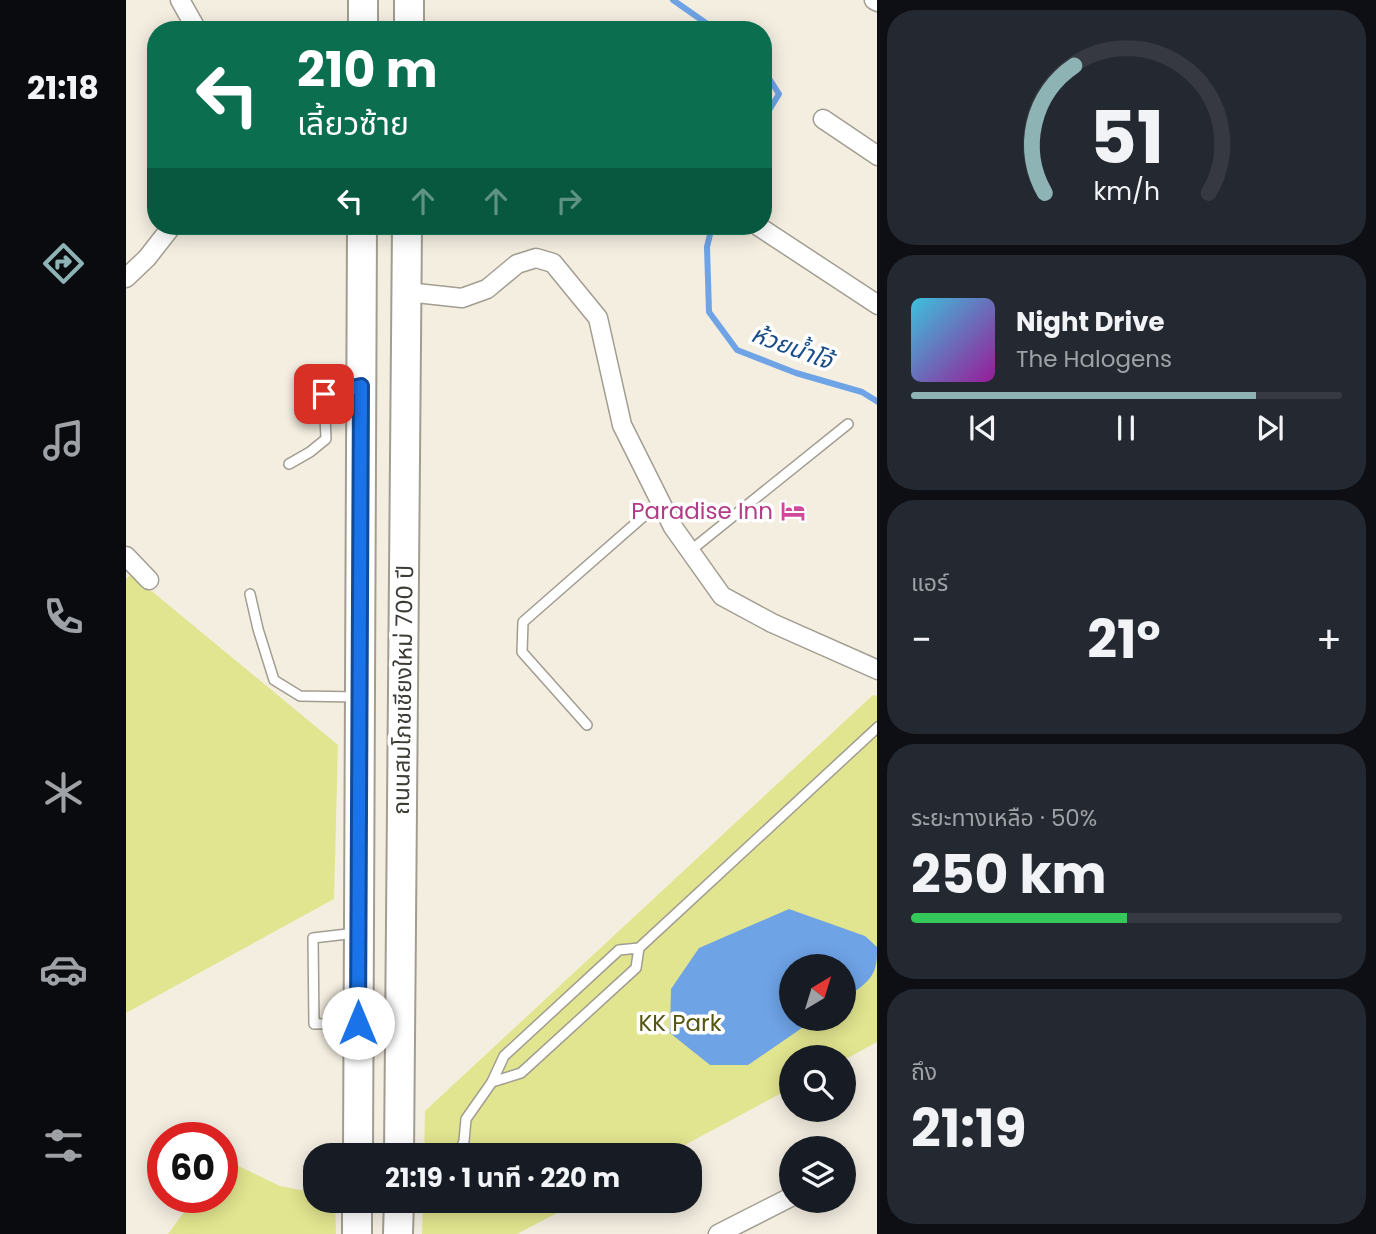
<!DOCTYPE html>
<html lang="th">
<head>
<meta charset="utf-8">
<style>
	:root { --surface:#171b24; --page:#242831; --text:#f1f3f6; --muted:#9ea1a6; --line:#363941; --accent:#8eb3b5 }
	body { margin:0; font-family:Poppins,"Noto Sans Thai",sans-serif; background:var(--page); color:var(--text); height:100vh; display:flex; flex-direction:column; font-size:26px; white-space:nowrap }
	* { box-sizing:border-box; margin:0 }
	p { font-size:23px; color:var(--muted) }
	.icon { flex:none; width:38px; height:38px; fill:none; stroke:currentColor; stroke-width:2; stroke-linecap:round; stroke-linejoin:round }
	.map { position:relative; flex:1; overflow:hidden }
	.side { display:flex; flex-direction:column; gap:10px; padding:10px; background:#0d0f14; width:499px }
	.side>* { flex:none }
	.guide { position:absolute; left:21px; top:21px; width:625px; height:214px; border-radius:28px; box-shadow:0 4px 18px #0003; background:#0b6e4f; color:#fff; overflow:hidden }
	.needle { width:46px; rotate:38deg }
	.controls { position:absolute; left:653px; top:954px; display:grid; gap:14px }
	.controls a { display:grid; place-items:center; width:77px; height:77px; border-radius:50%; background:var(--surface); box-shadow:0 4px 18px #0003; font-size:35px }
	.speed { position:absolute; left:21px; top:1122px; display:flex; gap:14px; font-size:35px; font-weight:700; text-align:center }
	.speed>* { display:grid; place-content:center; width:91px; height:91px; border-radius:50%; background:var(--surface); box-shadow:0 4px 18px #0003; line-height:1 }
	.speed .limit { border:10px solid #d22; background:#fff; color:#111 }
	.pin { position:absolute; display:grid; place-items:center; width:60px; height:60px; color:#fff; margin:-30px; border-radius:14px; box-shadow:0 4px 10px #0006 }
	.me { position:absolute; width:77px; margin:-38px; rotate:0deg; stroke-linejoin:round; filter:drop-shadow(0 0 5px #0008) }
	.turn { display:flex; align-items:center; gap:24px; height:147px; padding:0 35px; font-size:32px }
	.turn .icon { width:91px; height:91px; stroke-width:2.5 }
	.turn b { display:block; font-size:49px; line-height:60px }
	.lanes { display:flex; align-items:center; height:66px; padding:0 35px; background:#0003; justify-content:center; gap:35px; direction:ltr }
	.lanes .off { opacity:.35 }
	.big { font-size:52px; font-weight:700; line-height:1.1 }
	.side .tile { flex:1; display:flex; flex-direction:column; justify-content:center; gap:10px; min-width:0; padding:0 24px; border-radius:28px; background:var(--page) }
	.side .dial { align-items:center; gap:0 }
	.dial svg { height:182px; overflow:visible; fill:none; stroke:var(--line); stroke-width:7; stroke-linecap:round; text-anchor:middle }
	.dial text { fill:var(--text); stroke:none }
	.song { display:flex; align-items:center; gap:21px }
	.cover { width:84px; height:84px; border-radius:10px; background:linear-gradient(135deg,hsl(190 70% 55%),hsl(300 70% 35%)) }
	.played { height:7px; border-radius:4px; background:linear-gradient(90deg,var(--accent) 80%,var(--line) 80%) }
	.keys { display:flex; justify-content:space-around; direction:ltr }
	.heat { display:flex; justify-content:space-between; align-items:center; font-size:38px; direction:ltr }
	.charge { height:10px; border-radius:5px; background:linear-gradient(90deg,#34c759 50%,var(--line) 0) }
	.trip { position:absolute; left:177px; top:1143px; width:399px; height:70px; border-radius:28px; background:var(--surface); box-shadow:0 4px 18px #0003; font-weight:700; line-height:70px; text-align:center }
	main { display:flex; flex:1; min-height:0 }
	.menu { display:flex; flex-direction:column; width:126px; justify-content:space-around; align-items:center; background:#090b0e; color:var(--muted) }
	.menu .icon { width:49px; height:49px }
	.menu .selected { color:var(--accent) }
	.menu b { font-size:32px; color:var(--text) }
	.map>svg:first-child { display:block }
	.green { fill:#e1e58f; fill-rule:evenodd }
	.water { fill:#6ea3e6 }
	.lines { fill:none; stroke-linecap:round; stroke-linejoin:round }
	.stream { stroke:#6ea3e6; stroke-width:6 }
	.service-casing { stroke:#a29d91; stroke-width:12 }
	.minor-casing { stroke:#a29d91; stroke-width:21 }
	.primary-casing { stroke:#a29d91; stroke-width:32 }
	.service { stroke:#fff; stroke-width:9 }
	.minor { stroke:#fff; stroke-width:18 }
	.primary { stroke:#fff; stroke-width:28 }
	.route-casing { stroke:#114b97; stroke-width:18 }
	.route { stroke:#1a73e8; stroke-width:12 }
	.labels { text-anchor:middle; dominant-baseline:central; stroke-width:7; stroke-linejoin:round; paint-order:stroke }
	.hotel-label { font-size:23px; fill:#b23c85; stroke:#fff; text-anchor:end }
	.street-label { font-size:23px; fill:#3e3c37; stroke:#fff }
	.park-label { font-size:23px; fill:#545612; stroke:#fff }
	.water-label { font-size:24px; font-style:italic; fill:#194d8a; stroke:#fff }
</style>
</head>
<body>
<main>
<nav class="menu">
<b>21:18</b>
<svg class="icon selected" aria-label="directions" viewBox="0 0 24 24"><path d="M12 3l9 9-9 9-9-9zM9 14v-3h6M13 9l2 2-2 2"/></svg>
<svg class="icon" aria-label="music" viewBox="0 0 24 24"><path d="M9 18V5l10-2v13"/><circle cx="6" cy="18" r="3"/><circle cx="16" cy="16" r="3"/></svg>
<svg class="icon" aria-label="phone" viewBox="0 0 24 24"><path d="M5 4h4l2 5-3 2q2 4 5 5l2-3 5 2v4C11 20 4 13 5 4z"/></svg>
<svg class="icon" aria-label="climate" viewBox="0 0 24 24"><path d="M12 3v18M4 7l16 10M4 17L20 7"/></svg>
<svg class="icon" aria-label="car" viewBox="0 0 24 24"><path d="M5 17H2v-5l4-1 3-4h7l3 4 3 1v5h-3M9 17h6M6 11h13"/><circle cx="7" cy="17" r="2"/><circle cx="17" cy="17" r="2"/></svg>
<svg class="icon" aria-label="filters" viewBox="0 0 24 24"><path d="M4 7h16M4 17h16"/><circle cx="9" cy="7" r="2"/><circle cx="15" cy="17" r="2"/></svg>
</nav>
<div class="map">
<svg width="752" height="1234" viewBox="0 0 752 1234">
	<rect width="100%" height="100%" fill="#f4eee1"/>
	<g class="green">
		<polygon points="5,574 212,745 208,899 0,1013 0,579"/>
		<path d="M747,695L751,696V1042L718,1060V1057H665V1088L540,1155H298L299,1111ZM665,966H718V1018H665Z"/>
		<polygon points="96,1158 154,1186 189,1193 189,1200 209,1201 210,1234 42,1234 69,1197 96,1197"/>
		<polygon points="297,1201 297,1200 454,1201 391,1234 296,1234"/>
	</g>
	<path class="water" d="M663,909L739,936L751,947C752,978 742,982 718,999V966H665V1018L689,1019L622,1065H584L544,1033L545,989L573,948Z"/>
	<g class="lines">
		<g class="stream">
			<polyline points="547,0 590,30"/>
			<polyline points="637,69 653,94 637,120"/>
			<polyline points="586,226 581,247 583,312 611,350 670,373 736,392 752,402"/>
		</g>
		<g class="service-casing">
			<g id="service">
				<polyline points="163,464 184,452 200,439 198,394 230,387"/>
				<polyline points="564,551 722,424"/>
				<polyline points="124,594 132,629 148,680 174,696 232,697"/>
				<polyline points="461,725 396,652 397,622 534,502"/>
				<polyline points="230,933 187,938 188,1024 230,1023"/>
				<polyline points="513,948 510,968 395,1073 366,1082 378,1056 493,950 513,948 752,727"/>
				<polyline points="332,1155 338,1141 340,1119 366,1082"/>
			</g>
		</g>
		<g class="minor-casing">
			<g id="minor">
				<polyline points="54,0 71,30"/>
				<polyline points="748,0 752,2"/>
				<polyline points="697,119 752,156"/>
				<polyline points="632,226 752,305"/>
				<polyline points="0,278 21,258 46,226"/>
				<polyline points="281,292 336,298 361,289 391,264 410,258 427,263 472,318 496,425 547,527 596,596 646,623 752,670"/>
				<polyline points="0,556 23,580"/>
				<polyline points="592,1234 665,1197"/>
			</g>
		</g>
		<g class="primary-casing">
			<g id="primary">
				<polyline points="237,30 237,0"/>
				<polyline points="283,30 283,0"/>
				<polyline points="232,1155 236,226"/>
				<polyline points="273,1155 281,226"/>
				<polyline points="231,1234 231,1200"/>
				<polyline points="272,1234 273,1200"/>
			</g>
		</g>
		<use href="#service" class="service"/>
		<use href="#minor" class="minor"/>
		<use href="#primary" class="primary"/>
	</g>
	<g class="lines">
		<g class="route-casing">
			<polyline id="route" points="198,394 235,386 232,1023"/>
		</g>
		<use href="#route" class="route"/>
	</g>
	<defs>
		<g id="hotel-bare" transform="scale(1.89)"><path d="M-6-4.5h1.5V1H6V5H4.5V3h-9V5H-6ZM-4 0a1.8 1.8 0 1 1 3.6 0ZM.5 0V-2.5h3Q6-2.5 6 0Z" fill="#d1479c" stroke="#fff" stroke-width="2.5" paint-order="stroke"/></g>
	</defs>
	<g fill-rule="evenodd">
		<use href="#hotel-bare" x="667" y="511"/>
	</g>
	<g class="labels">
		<g class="hotel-label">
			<text x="647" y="511">Paradise Inn</text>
		</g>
		<g class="street-label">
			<text transform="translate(277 690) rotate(-89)">ถนนสมโภชเชียงใหม่ 700 ปี</text>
		</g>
		<g class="park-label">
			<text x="554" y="1023">KK Park</text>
		</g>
		<g class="water-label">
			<text transform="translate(666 347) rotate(20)">ห้วยน้ำโจ้</text>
		</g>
	</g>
</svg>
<div class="controls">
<a><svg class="needle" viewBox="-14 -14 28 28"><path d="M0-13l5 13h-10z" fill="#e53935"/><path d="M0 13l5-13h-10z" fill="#9ea1a6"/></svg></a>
<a><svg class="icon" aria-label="search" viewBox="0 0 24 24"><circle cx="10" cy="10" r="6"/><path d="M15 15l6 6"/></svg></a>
<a><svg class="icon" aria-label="layers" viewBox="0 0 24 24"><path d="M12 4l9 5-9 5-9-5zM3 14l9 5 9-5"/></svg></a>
</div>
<div class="speed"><div class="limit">60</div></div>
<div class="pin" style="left:198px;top:394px;background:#d93025"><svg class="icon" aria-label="arrive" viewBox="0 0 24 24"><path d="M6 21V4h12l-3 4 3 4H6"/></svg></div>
<svg class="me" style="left:232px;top:1023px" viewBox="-20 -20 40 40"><circle r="19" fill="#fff"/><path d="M0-13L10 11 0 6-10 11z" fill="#1a73e8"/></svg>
<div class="trip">21:19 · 1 นาที · 220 m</div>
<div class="guide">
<div class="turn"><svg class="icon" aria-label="left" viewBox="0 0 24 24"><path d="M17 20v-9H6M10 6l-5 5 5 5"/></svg><div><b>210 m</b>เลี้ยวซ้าย</div></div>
<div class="lanes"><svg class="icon" aria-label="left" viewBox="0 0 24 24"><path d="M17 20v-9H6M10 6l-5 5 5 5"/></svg><svg class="icon off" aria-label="ahead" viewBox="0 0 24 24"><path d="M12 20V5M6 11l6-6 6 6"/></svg><svg class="icon off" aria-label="ahead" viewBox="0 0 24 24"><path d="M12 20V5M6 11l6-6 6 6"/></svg><svg class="icon off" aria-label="right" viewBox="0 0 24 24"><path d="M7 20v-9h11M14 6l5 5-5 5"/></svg></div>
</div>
</div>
<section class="side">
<div class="tile dial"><svg viewBox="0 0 100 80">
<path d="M14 69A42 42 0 1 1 86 69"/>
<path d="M14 69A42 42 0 0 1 27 13" stroke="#8eb3b5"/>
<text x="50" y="56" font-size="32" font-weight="700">51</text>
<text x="50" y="72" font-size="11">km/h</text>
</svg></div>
<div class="tile">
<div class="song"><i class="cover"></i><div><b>Night Drive</b><p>The Halogens</p></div></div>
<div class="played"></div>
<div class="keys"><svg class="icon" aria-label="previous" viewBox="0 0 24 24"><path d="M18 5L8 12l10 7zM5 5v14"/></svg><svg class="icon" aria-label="pause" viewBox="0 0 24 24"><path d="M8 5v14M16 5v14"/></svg><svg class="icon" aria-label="next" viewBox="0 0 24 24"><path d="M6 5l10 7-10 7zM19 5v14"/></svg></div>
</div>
<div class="tile"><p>แอร์</p>
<div class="heat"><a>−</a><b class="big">21°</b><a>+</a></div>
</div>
<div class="tile"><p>ระยะทางเหลือ · 50%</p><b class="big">250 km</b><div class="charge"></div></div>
<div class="tile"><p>ถึง</p><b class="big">21:19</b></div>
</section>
</main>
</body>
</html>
